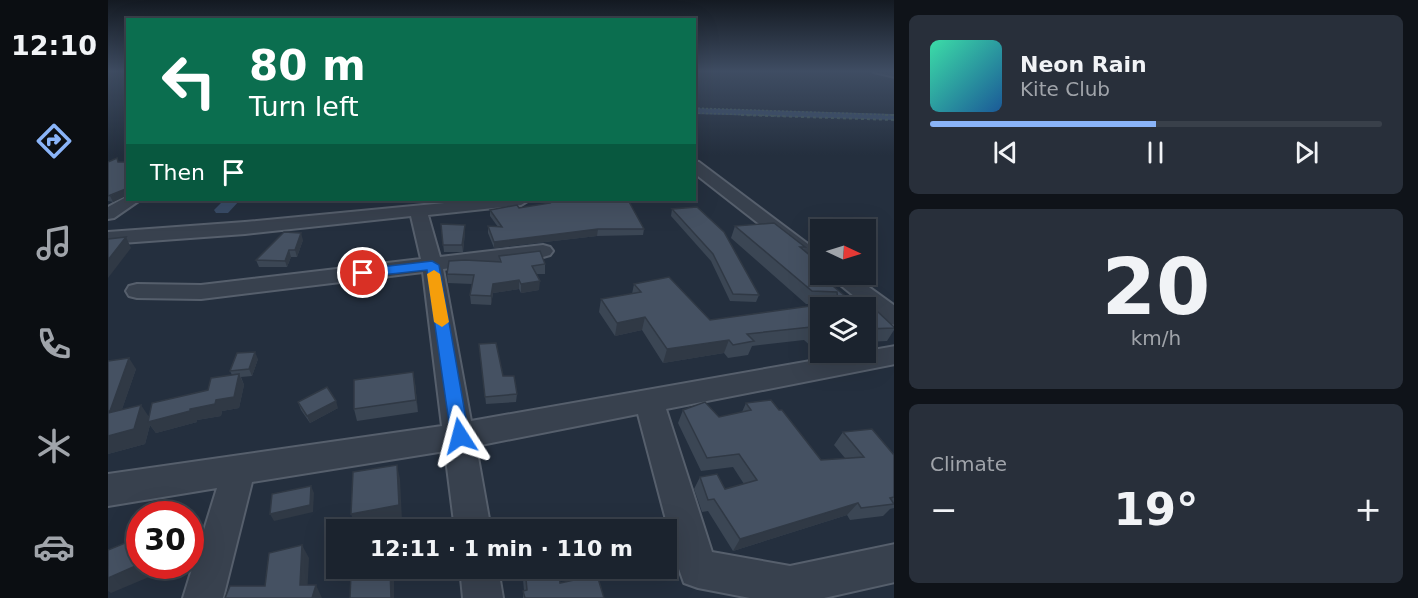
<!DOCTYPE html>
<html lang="en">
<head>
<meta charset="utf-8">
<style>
	:root { --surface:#1b232e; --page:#282f3a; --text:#f1f3f6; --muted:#a0a4aa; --line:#39404a; --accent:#8ab4f8 }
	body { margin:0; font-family:"DejaVu Sans",sans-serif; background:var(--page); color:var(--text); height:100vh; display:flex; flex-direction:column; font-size:22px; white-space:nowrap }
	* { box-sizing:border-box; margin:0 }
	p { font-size:20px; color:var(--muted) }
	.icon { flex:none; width:33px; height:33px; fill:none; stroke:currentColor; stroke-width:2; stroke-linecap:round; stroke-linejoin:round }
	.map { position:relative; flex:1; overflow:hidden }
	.details { display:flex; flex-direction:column; gap:15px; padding:15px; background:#0f1319; width:524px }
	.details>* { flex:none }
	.hud { position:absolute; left:18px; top:18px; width:570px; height:183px; border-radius:0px; box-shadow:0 6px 24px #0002,0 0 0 2px var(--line); background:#0b6e4f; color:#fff; overflow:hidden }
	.needle { width:39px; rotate:94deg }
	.fabs { position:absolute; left:702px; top:219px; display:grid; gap:12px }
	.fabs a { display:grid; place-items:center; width:66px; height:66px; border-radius:0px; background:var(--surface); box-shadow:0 6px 24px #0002,0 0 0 2px var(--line); font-size:30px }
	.speed { position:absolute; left:18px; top:501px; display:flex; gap:12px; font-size:30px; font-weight:700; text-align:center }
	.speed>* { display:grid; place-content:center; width:78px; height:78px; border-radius:50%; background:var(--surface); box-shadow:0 6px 24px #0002,0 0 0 2px var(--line); line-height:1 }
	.speed .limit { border:9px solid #d22; background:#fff; color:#111 }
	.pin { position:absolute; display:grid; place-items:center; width:51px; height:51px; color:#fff; margin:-26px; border:3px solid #fff; border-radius:50%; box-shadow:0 2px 6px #0007 }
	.me { position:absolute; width:66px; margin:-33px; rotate:351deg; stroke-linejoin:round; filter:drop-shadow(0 0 4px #0008) }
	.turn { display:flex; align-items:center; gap:21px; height:126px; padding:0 24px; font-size:27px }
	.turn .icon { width:78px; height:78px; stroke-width:2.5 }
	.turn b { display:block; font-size:42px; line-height:51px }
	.then { display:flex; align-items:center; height:57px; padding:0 24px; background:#0003; gap:12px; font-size:22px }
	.big { font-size:45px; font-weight:600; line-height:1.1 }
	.details .card { flex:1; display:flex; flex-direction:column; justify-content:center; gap:9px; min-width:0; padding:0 21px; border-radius:9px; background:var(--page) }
	.details .dial { align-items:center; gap:0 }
	.dial b { font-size:78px; line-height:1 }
	.song { display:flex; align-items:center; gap:18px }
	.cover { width:72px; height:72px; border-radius:9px; background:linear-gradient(135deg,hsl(160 70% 55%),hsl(210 70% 35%)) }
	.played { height:6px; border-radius:3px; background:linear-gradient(90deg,var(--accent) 50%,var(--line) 50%) }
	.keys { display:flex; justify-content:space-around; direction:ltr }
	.heat { display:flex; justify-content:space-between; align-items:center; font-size:33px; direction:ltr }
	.trip { position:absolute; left:218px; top:519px; width:351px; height:60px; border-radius:0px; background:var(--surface); box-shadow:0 6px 24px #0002,0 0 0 2px var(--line); font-weight:600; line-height:60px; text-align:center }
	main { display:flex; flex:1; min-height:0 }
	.tabs { display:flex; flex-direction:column; width:108px; justify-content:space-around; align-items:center; background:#0b0e12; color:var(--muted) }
	.tabs .icon { width:42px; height:42px }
	.tabs .active { color:var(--accent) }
	.tabs b { font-size:27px; color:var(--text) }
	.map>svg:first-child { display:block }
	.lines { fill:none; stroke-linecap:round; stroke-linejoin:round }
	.canal { fill:#394c67; fill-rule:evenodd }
	.minor-casing { stroke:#565f6c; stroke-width:4 }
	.path-far1 { stroke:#44595c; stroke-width:1.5; stroke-dasharray:2 2; stroke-linecap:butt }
	.path { stroke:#44595c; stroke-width:2; stroke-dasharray:3 3; stroke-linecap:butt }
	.minor { fill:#38414e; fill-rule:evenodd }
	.wall { fill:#3b4654 }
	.shaded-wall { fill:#303945 }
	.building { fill:#455162; stroke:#303945; stroke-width:1.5 }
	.route { fill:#1a73e8; stroke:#114b97; stroke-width:1.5 }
	.slow { fill:#f59e0b }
</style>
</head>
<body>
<main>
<nav class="tabs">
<b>12:10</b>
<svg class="icon active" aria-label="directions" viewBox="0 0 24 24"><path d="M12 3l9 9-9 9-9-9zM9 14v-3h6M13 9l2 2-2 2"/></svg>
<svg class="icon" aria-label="music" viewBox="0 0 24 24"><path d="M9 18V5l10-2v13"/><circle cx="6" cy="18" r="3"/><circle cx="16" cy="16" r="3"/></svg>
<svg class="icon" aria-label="phone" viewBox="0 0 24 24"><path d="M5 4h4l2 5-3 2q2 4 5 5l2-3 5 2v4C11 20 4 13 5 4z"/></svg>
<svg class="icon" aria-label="climate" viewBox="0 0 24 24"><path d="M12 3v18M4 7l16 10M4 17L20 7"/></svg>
<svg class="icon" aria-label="car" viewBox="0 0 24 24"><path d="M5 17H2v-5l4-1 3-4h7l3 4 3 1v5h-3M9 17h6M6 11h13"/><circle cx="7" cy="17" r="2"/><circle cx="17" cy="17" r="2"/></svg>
</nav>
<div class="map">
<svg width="787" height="598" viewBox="0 0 787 598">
	<rect width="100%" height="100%" fill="#242f3e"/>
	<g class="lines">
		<g class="canal">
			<polygon points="586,108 787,114 787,120 586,114"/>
			<polygon points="116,200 132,200 120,213 108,213 106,210"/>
		</g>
		<g class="minor-casing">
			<g id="minor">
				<polygon points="766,72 787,72 787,77"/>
				<polygon points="586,161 591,162 712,253 712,268 705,266 586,173"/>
				<polygon points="20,196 20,200 32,200 6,218 0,219 0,207"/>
				<polygon points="368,200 421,200 413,205 320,215 332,257 435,245 442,247 445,251 442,255 435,257 335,269 363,421 787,346 787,364 558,409 604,552 682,566 787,544 787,582 716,598 642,598 590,588 576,583 571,569 530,414 368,446 383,530 347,530 337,451 144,482 115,598 75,598 109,488 0,506 0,474 334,426 315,272 93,299 29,298 21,296 18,291 21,286 29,284 93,285 313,259 303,216 137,234 0,244 0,232 137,222"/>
				<polygon points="719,274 743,274 787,306 787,325 779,323"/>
				<polygon points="352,568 390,568 395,598 355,598"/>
			</g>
		</g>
		<g class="path-far1">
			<polyline points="586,108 787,115"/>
			<polyline points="586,113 676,116"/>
		</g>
		<g class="path">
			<polyline points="633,115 787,120"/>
			<polyline points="777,115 787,115"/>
		</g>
		<use href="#minor" class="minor"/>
	</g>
	<g class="wall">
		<polygon points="0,162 20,162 20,195 5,202 0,201"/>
		<polygon points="438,200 470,200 536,229 535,235 489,236 386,248 380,233 380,226 390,227 382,216 382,210 411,208 438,204"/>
		<polygon points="564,209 651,295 648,302 622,301 603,261 563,216"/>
		<polygon points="333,224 357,232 355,252 336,252"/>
		<polygon points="627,226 697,247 696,250 730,278 725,286 752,308 712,308 712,348 706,349 696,340 644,346 640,355 620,358 616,353 555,363 534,330 507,336 491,312 493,299 524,294 526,284 602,320 714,304 698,304 623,238"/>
		<polygon points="195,240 189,257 183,257 179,267 151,267 148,260"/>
		<polygon points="391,256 437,264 437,274 428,274 431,290 413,293 411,289 385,293 383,305 363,304 362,295 364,284 340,283 339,274 391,261"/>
		<polygon points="758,311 786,327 786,330 779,341 758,342"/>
		<polygon points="371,344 409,394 408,402 378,404"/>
		<polygon points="150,359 144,376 133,377 136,385 131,408 114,411 113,416 89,420 89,422 48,433 42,425 37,444 0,454 0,361 28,369 14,409 41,416 100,390 124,375 122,371"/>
		<polygon points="307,383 310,412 249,421 246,409"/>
		<polygon points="190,402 230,408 202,423 193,410"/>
		<polygon points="638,403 713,460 737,458 726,445 735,432 786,455 786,508 782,509 775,516 742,520 739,515 625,551 600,511 594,512 586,489 592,477 617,489 636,484 625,467 593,471 570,423 575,410 611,417 634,412"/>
		<polygon points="414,568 450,568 452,583 496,598 415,598 415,591 416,591"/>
	</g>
	<g class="shaded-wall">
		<polygon points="20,188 20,195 5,202 2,196"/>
		<polygon points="357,225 357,232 355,252 354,245"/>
		<polygon points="490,229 489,236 386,248 386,242"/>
		<polygon points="193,233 195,240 189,257 187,250"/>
		<polygon points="18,237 23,248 0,278 0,260"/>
		<polygon points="181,250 183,257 179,267 177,261"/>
		<polygon points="411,280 411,289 385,293 383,305 383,296 385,284"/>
		<polygon points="432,281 431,290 413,293 413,284"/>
		<polygon points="537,317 534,330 507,336 509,323"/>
		<polygon points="712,337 712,348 706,349"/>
		<polygon points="621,340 616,353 555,363 559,349"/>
		<polygon points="147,352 150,359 144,376 141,369"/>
		<polygon points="21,358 28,369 10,421 0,424 0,411"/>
		<polygon points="305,372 307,383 310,412 308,400"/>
		<polygon points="131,374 136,385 131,408 114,411 113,416 89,420 89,422 48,433 42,425 37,444 0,454 0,436 33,405 43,420 82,409 108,400"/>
		<polygon points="228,401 230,408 202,423 199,416"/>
		<polygon points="289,465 292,479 294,520 248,529 243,514"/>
		<polygon points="203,486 206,493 205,512 166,521 162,514"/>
		<polygon points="750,503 739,515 625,551 632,539"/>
		<polygon points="194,545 201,558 199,598 192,585"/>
		<polygon points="32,564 32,566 67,566 3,593 0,591 0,578"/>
		<polygon points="282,568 284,568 286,575 286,598 283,598"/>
		<polygon points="208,585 214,598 204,598"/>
	</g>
	<g class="building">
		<polygon points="9,158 10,162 20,162 20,188 0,196 0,162"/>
		<polygon points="440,200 520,200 536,229 490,229 386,242 380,226 394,227 382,210 409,205 411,208 442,203"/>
		<polygon points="589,207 616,232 651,295 625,294 605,254 564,209"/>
		<polygon points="666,223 697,247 692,247 712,264 712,274 725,274 730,278 720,279 723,281 720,282 752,308 712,308 712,336 703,327 639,334 646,341 625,345 621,340 559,349 537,317 509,323 493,299 533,292 526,284 561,277 602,320 730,302 729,292 704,291 627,226"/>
		<polygon points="333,224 357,225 354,245 335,245"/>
		<polygon points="176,232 193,233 187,250 181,250 177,261 148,260"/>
		<polygon points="18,237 0,260 0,239"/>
		<polygon points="432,251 437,264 424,266 432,281 413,284 411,280 385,284 383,296 362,295 366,275 339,274 341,261 357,260 393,262 391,256"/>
		<polygon points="758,311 760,313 770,312 786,327 786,328 758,329"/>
		<polygon points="388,343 395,376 406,376 409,394 377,397 371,344"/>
		<polygon points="147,352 141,369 122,371 129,353"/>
		<polygon points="21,358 2,411 0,411 0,361"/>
		<polygon points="305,372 308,400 246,409 246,380"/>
		<polygon points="131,374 126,397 108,400 107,404 82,409 82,411 40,422 44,403 100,390 103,378"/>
		<polygon points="219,387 228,401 199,416 190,402"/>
		<polygon points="663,400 671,410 674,410 713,460 756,457 735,432 764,429 786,455 786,497 782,498 786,504 753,508 750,503 632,539 606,499 600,500 592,477 609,474 617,489 649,480 631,454 599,458 575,410 597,402 611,417 643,410 638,403"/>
		<polygon points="33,405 26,429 0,436 0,413"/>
		<polygon points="289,465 291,505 243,514 245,472"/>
		<polygon points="203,486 202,505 162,514 164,494"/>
		<polygon points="32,531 32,564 0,578 0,550 22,541 22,535"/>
		<polygon points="194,545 192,585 208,585 204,598 117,598 122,586 157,586 161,553"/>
		<polygon points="264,568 282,568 283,598 242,598 243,573"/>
		<polygon points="417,568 450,568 452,583 489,575 496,598 417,598 415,591 419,590"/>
	</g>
	<linearGradient id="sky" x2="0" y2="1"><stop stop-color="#141a22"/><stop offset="0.46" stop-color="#3f4d63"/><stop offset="1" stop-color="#3f4d63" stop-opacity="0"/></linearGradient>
	<rect width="787" height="155" fill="url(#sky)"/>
	<polygon class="route" points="324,261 331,265 361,436 359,442 352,444 346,442 343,436 319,270 255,277 249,273 255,269"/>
	<polygon class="slow" points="326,270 332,274 341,322 334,327 326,322 319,274"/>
</svg>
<div class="fabs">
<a><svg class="needle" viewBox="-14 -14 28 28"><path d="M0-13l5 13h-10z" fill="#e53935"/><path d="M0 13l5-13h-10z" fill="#a0a4aa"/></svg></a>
<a><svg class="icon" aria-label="layers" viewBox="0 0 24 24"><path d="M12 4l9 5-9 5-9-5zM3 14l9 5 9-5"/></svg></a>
</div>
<div class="speed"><div class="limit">30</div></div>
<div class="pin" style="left:255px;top:273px;background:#d93025"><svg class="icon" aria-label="arrive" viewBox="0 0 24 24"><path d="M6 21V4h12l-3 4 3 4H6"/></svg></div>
<svg class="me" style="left:352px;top:436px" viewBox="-20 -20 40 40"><path d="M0-17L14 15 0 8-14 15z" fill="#1a73e8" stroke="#fff" stroke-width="4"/></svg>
<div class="trip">12:11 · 1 min · 110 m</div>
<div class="hud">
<div class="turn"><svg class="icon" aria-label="left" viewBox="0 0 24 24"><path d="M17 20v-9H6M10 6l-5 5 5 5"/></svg><div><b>80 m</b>Turn left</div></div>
<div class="then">Then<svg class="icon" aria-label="arrive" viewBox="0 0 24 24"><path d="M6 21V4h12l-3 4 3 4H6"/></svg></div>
</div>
</div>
<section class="details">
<div class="card">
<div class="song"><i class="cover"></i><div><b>Neon Rain</b><p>Kite Club</p></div></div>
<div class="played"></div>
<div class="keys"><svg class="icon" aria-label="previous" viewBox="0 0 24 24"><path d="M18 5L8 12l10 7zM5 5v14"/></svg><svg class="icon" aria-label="pause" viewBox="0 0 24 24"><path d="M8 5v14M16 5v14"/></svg><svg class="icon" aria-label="next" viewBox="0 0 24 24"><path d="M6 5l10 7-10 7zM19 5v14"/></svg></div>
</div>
<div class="card dial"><b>20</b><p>km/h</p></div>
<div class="card"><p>Climate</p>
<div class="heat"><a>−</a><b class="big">19°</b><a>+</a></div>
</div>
</section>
</main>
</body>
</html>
